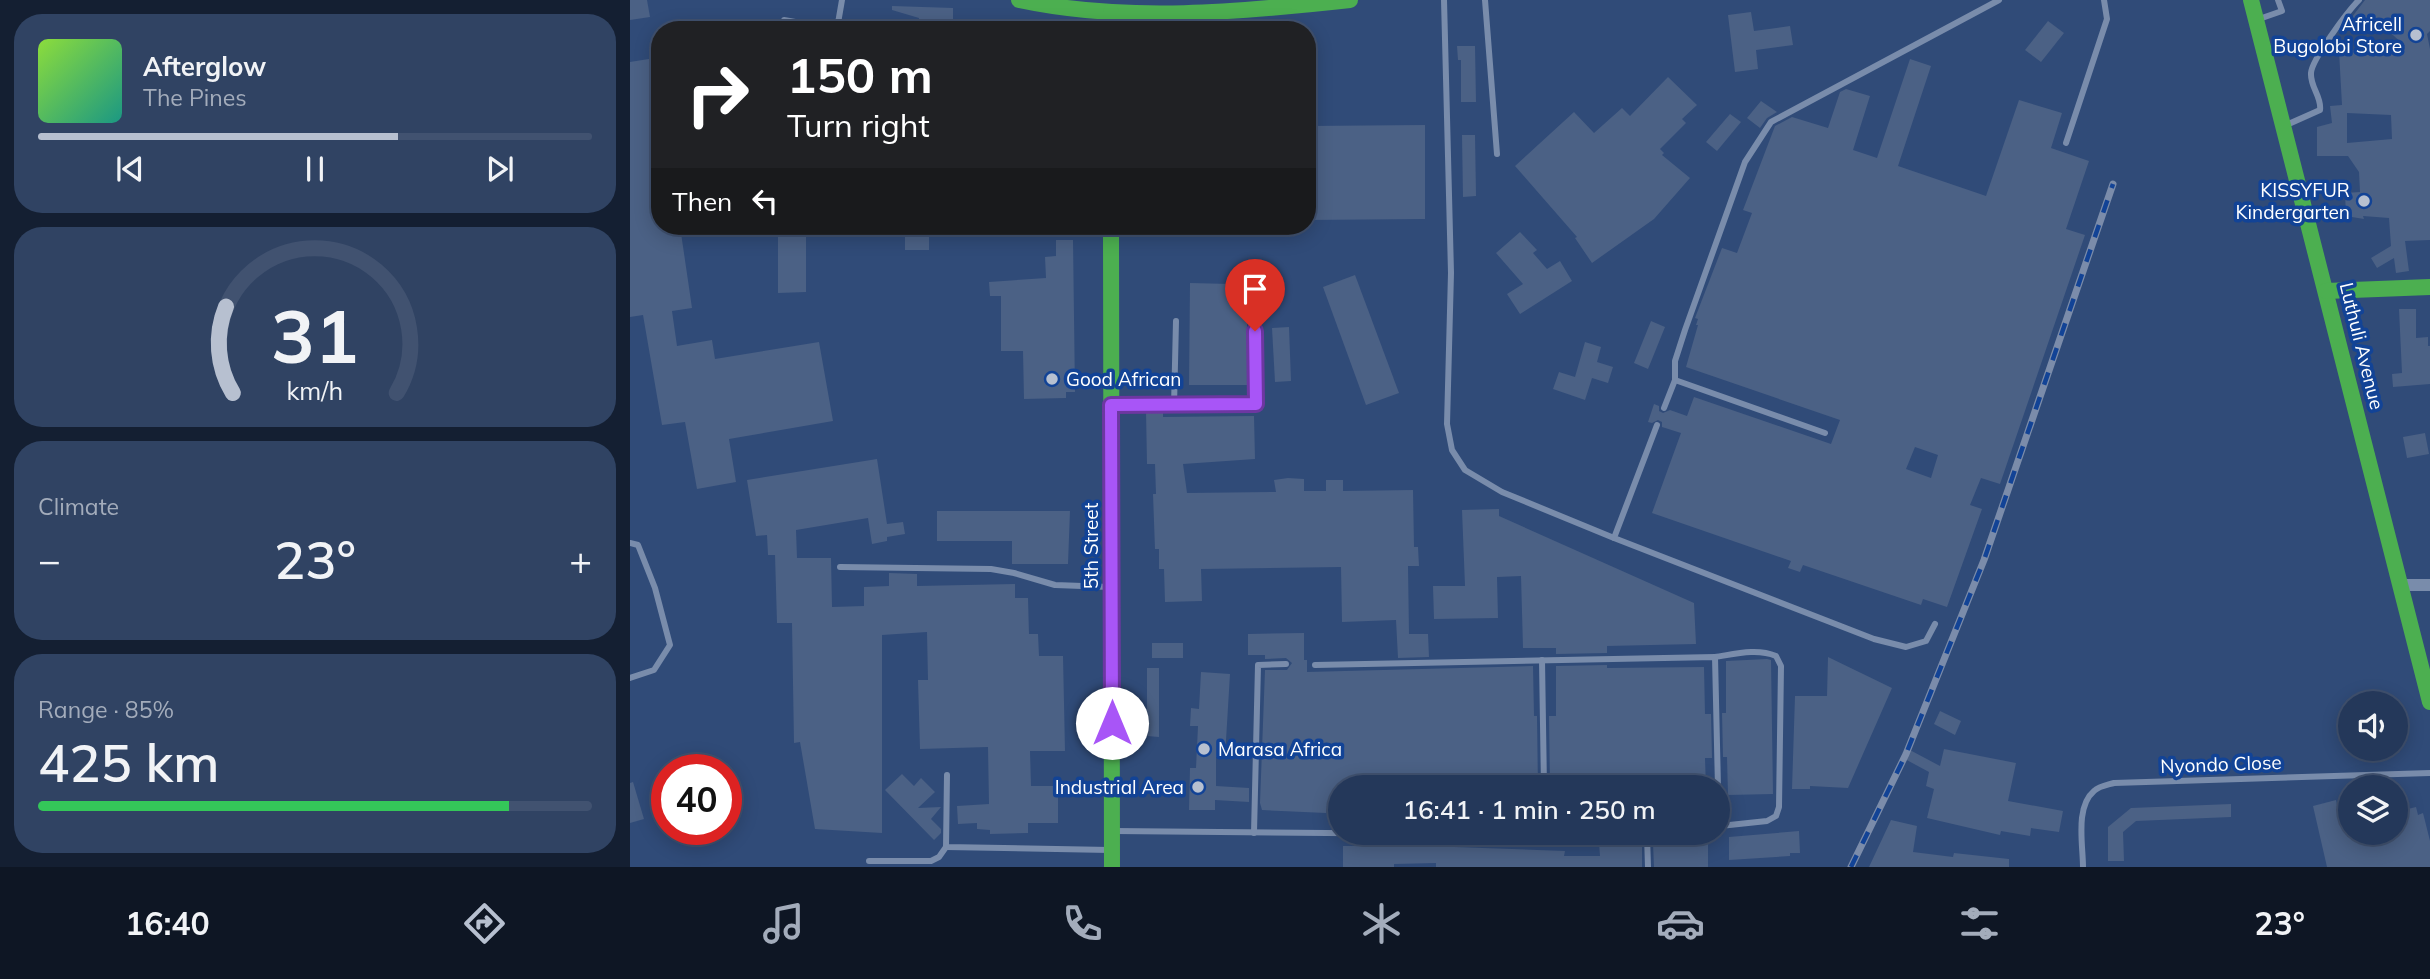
<!DOCTYPE html>
<html lang="en">
<head>
<meta charset="utf-8">
<style>
	:root { --surface:#24385a; --page:#304363; --text:#f1f3f6; --muted:#a3acbb; --line:#415270; --accent:#b7c0d0 }
	body { margin:0; font-family:Mulish,sans-serif; background:var(--page); color:var(--text); height:100vh; display:flex; flex-direction:column; font-size:26px; white-space:nowrap }
	* { box-sizing:border-box; margin:0 }
	p { font-size:23px; color:var(--muted) }
	.icon { flex:none; width:38px; height:38px; fill:none; stroke:currentColor; stroke-width:2; stroke-linecap:round; stroke-linejoin:round }
	.map { position:relative; flex:1; overflow:hidden }
	.side { display:flex; flex-direction:column; gap:14px; padding:14px; background:#141f32; width:630px }
	.side>* { flex:none }
	.banner { position:absolute; left:21px; top:21px; width:665px; height:214px; border-radius:28px; box-shadow:0 4px 18px #0003,0 0 0 2px var(--line); background:#202124; color:#fff; overflow:hidden }
	.buttons { position:absolute; left:1708px; top:691px; display:grid; gap:14px }
	.buttons a { display:grid; place-items:center; width:70px; height:70px; border-radius:50%; background:var(--surface); box-shadow:0 4px 18px #0003,0 0 0 2px var(--line); font-size:35px }
	.speed { position:absolute; left:21px; top:754px; display:flex; gap:14px; font-size:35px; font-weight:700; text-align:center }
	.speed>* { display:grid; place-content:center; width:91px; height:91px; border-radius:50%; background:var(--surface); box-shadow:0 4px 18px #0003,0 0 0 2px var(--line); line-height:1 }
	.speed .limit { border:10px solid #d22; background:#fff; color:#111 }
	.pin { position:absolute; display:grid; place-items:center; width:60px; height:60px; color:#fff; margin:-72px -30px; border-radius:50% 50% 50% 0; rotate:-45deg; box-shadow:0 0 7px #0007 }
	.pin .icon { rotate:45deg }
	.me { position:absolute; width:77px; margin:-38px; rotate:0deg; stroke-linejoin:round; filter:drop-shadow(0 0 5px #0008) }
	.turn { display:flex; align-items:center; gap:24px; height:147px; padding:0 21px; font-size:32px }
	.turn .icon { width:91px; height:91px; stroke-width:2.5 }
	.turn b { display:block; font-size:49px; line-height:60px }
	.then { display:flex; align-items:center; height:66px; padding:0 21px; background:#0003; gap:14px; font-size:26px }
	.big { font-size:52px; font-weight:600; line-height:1.1 }
	.side .widget { flex:1; display:flex; flex-direction:column; justify-content:center; gap:10px; min-width:0; padding:0 24px; border-radius:28px; background:var(--page) }
	.side .dial { align-items:center; gap:0 }
	.dial svg { height:182px; overflow:visible; fill:none; stroke:var(--line); stroke-width:7; stroke-linecap:round; text-anchor:middle }
	.dial text { fill:var(--text); stroke:none }
	.song { display:flex; align-items:center; gap:21px }
	.cover { width:84px; height:84px; border-radius:10px; background:linear-gradient(135deg,hsl(90 70% 55%),hsl(170 70% 35%)) }
	.played { height:7px; border-radius:4px; background:linear-gradient(90deg,var(--accent) 65%,var(--line) 65%) }
	.keys { display:flex; justify-content:space-around; direction:ltr }
	.heat { display:flex; justify-content:space-between; align-items:center; font-size:38px; direction:ltr }
	.charge { height:10px; border-radius:5px; background:linear-gradient(90deg,#34c759 85%,var(--line) 0) }
	.trip { position:absolute; left:698px; top:775px; width:402px; height:70px; border-radius:35px; background:var(--surface); box-shadow:0 4px 18px #0003,0 0 0 2px var(--line); font-weight:600; line-height:70px; text-align:center }
	.menu { display:flex; height:112px; justify-content:space-around; align-items:center; background:#0e1624; color:var(--muted) }
	.menu .icon { width:49px; height:49px }
	.menu .selected { color:var(--accent) }
	.menu b { font-size:32px; color:var(--text) }
	main { display:flex; flex:1; min-height:0 }
	.map>svg:first-child { display:block }
	.building { fill:#4b6185; fill-rule:evenodd }
	.lines { fill:none; stroke-linecap:round; stroke-linejoin:round }
	.lane { stroke:#798cab; stroke-width:6 }
	.street { stroke:#798cab; stroke-width:12 }
	.fast { stroke:#4caf50; stroke-width:16 }
	.rail-casing { stroke:#7b8caa; stroke-width:7 }
	.rail { stroke:#124396; stroke-width:4.5; stroke-dasharray:13; stroke-linecap:butt }
	.route-casing { stroke:#6d37a1; stroke-width:18 }
	.route { stroke:#a855f7; stroke-width:12 }
	.poi-dot { fill:#b7c0d0; stroke:#124396; stroke-width:2.5 }
	.labels { text-anchor:middle; dominant-baseline:central; stroke-width:7; stroke-linejoin:round; paint-order:stroke }
	.poi-label { font-size:19px; fill:#fff; stroke:#124396; text-anchor:end }
	.street-label { font-size:19px; fill:#fff; stroke:#124396 }
</style>
</head>
<body>
<main>
<section class="side">
<div class="widget">
<div class="song"><i class="cover"></i><div><b>Afterglow</b><p>The Pines</p></div></div>
<div class="played"></div>
<div class="keys"><svg class="icon" aria-label="previous" viewBox="0 0 24 24"><path d="M18 5L8 12l10 7zM5 5v14"/></svg><svg class="icon" aria-label="pause" viewBox="0 0 24 24"><path d="M8 5v14M16 5v14"/></svg><svg class="icon" aria-label="next" viewBox="0 0 24 24"><path d="M6 5l10 7-10 7zM19 5v14"/></svg></div>
</div>
<div class="widget dial"><svg viewBox="0 0 100 80">
<path d="M14 69A42 42 0 1 1 86 69"/>
<path d="M14 69A42 42 0 0 1 11 31" stroke="#b7c0d0"/>
<text x="50" y="56" font-size="32" font-weight="700">31</text>
<text x="50" y="72" font-size="11">km/h</text>
</svg></div>
<div class="widget"><p>Climate</p>
<div class="heat"><a>−</a><b class="big">23°</b><a>+</a></div>
</div>
<div class="widget"><p>Range · 85%</p><b class="big">425 km</b><div class="charge"></div></div>
</section>
<div class="map">
<svg width="1800" height="867" viewBox="0 0 1800 867">
	<rect width="100%" height="100%" fill="#304b78"/>
	<g class="building">
		<polygon points="0,0 17,0 20,17 0,20"/>
		<path d="M1735,0H1800V31L1797,34L1800,49V240L1775,241L1779,271L1766,273L1764,258L1747,268L1741,258L1761,246L1759,218L1733,216L1734,219L1716,216L1715,193L1730,192L1729,172L1718,156H1687V127L1702,123L1700,106L1712,105L1709,51L1775,46L1741,15L1732,25L1722,17ZM1717,113L1761,115L1762,139L1717,143Z"/>
		<polygon points="262,6 323,8 323,19 348,22 348,30 288,30 289,18 262,10"/>
		<polygon points="1121,12 1124,31 1160,26 1163,45 1126,50 1128,69 1105,72 1098,15"/>
		<polygon points="1418,21 1434,33 1411,62 1395,50"/>
		<polygon points="827,46 845,46 846,102 831,102 831,60 828,60"/>
		<polygon points="25,58 30,89 30,126 25,126 30,157 30,226 50,226 62,308 42,311 47,346 82,340 85,359 189,342 203,421 99,439 106,482 67,489 55,422 32,425 13,315 0,317 0,62"/>
		<path d="M1280,59L1301,66L1268,166L1356,196L1389,100L1432,113L1421,148L1459,161L1436,229L1455,235L1370,484L1351,478L1340,505L1352,509L1317,607L1293,599L1291,605L1173,565L1170,572L1158,568L1161,561L1022,513L1051,433L1032,427V422L1028,420L1022,423L1018,422L1024,404L1029,406V411L1033,413L1040,410L1057,416L1064,397L1201,444L1210,420L1056,367L1068,325H1066L1068,319L1065,318L1092,248L1107,253L1122,213L1113,210L1145,126L1162,117L1198,128L1210,92L1216,89L1240,96L1223,150L1247,158ZM1285,447L1308,455L1301,478L1276,469Z"/>
		<polygon points="1038,77 1067,105 1052,119 1056,123 1030,149 1034,153 1032,155 1060,178 1024,219 962,263 945,238 947,237 885,166 944,112 964,133 992,108 1000,116"/>
		<polygon points="1131,101 1147,112 1137,118 1130,128 1117,118"/>
		<polygon points="1100,114 1111,122 1087,151 1076,142"/>
		<polygon points="795,125 795,219 677,220 677,126"/>
		<polygon points="832,135 845,135 846,196 833,197"/>
		<rect x="275" y="226" width="24" height="24"/>
		<polygon points="890,232 907,250 903,253 917,269 930,261 942,281 890,314 877,294 893,284 866,253"/>
		<polygon points="148,237 176,237 176,292 148,293"/>
		<polygon points="426,240 443,240 445,392 436,392 436,398 394,399 393,351 371,351 371,296 360,296 359,282 416,278 415,257 426,256"/>
		<polygon points="725,275 769,393 736,405 693,287"/>
		<polygon points="560,283 641,285 642,301 617,301 617,385 559,385"/>
		<polygon points="1769,309 1786,309 1786,338 1798,337 1798,346 1800,346 1800,384 1763,387 1762,374 1772,373"/>
		<polygon points="1021,321 1035,327 1018,369 1004,363"/>
		<polygon points="659,327 661,381 645,382 642,328"/>
		<polygon points="955,342 971,347 967,362 983,367 978,383 962,378 955,400 923,389 929,372 945,377"/>
		<polygon points="516,411 533,411 533,417 624,416 625,459 553,464 557,493 646,492 644,480 658,478 674,479 674,491 696,491 696,480 713,480 713,491 783,490 784,547 788,547 789,566 778,566 779,634 798,634 799,657 768,658 766,620 712,622 711,567 571,569 572,601 535,602 534,569 529,569 529,549 525,549 523,494 526,494 525,464 517,464"/>
		<polygon points="1795,433 1799,454 1777,458 1773,437"/>
		<polygon points="247,459 257,524 273,522 275,534 257,537 257,541 242,544 238,518 166,530 167,558 201,558 202,607 234,606 234,587 259,586 259,573 287,574 287,586 385,584 385,598 398,598 399,634 408,634 409,656 433,656 435,751 400,751 401,786 428,786 428,823 398,823 398,833 360,834 360,830 347,829 347,823 328,824 327,806 359,804 358,747 290,749 288,680 298,680 297,632 252,635 252,833 185,829 170,742 164,743 162,623 147,623 145,555 138,555 137,535 126,536 117,480"/>
		<polygon points="869,509 869,516 1064,603 1066,644 977,646 977,653 926,654 926,648 893,648 891,576 867,577 868,618 804,619 803,586 835,586 832,510"/>
		<polygon points="307,511 440,511 438,564 382,564 382,541 307,541"/>
		<polygon points="674,633 674,660 677,660 677,672 903,666 904,716 907,716 908,788 710,788 710,810 696,810 696,813 632,810 630,803 635,670 657,670 662,663 656,658 635,659 635,655 618,655 618,634"/>
		<rect x="522" y="643" width="31" height="15"/>
		<polygon points="1198,657 1262,688 1218,788 1180,786 1180,789 1162,789 1165,696 1197,696"/>
		<polygon points="1137,659 1141,660 1143,794 1098,795 1097,757 1093,757 1092,713 1096,713 1096,661"/>
		<polygon points="977,665 977,668 1074,667 1075,714 1081,714 1082,758 1075,758 1076,788 920,788 919,716 926,716 926,666"/>
		<polygon points="517,668 529,668 529,737 517,736"/>
		<polygon points="571,672 600,674 595,757 586,757 586,786 619,788 619,802 585,800 585,810 559,810 560,768 566,768 568,726 560,726 561,708 569,709"/>
		<polygon points="1310,711 1331,721 1325,735 1304,724"/>
		<polygon points="1278,749 1310,766 1314,749 1386,763 1378,801 1433,811 1429,832 1401,828 1400,836 1371,831 1370,835 1297,818 1304,789 1296,786 1299,772 1273,758"/>
		<polygon points="272,774 284,786 291,778 305,792 288,808 311,807 301,819 311,829 311,833 304,840 255,790"/>
		<polygon points="3,782 14,819 0,823 0,783"/>
		<polygon points="1776,796 1778,809 1786,807 1788,815 1793,813 1800,841 1800,867 1697,867 1683,806 1706,800 1711,822 1720,820 1720,833 1766,833 1766,798"/>
		<polygon points="1601,804 1601,817 1506,821 1493,832 1494,861 1478,861 1478,827 1501,808"/>
		<polygon points="1261,820 1287,826 1283,852 1323,857 1324,853 1379,859 1379,867 1239,867"/>
		<polygon points="1169,831 1170,853 1160,853 1160,856 1099,860 1099,837"/>
		<polygon points="1069,839 1078,839 1078,867 1024,867 1023,843"/>
		<polygon points="969,843 1012,843 1012,867 806,867 806,863 764,864 764,867 713,867 713,846 796,846 935,851 934,856 970,856"/>
	</g>
	<g class="lines">
		<g class="lane">
			<polyline points="814,0 821,273 817,424 822,450 835,470 872,492 984,538"/>
			<polyline points="855,0 867,154"/>
			<polyline points="1629,19 1652,11 1648,0"/>
			<polyline points="154,20 210,30"/>
			<polyline points="207,29 212,0"/>
			<path d="M1654,126L1690,110C1692,97 1680,87 1681,73C1682,59 1718,11 1729,0"/>
			<polyline points="1436,143 1477,19 1474,0"/>
			<polyline points="1045,380 1195,433"/>
			<polyline points="483,406 626,404 625,331"/>
			<polyline points="544,406 546,321"/>
			<polyline points="1034,408 1045,380 1045,361 1055,330 1115,162 1141,122 1369,0"/>
			<polyline points="1027,425 984,538 1244,639 1276,647 1296,641 1305,624"/>
			<polyline points="0,543 8,545 25,588 40,645 24,670 0,678"/>
			<polyline points="210,567 361,569 384,573 425,585 480,587"/>
			<path d="M1085,657C1105,654 1127,648 1146,656L1151,666L1149,807L1146,816L1137,821L1090,826"/>
			<polyline points="912,660 914,788"/>
			<polyline points="685,665 1085,657 1088,788"/>
			<polyline points="317,775 316,847 480,850"/>
			<polyline points="1088,803 1088,826"/>
			<polyline points="484,831 929,835 1046,833"/>
			<polyline points="624,833 628,665 656,664"/>
			<polyline points="1017,835 1018,867"/>
			<polyline points="239,861 301,861 309,857 316,847"/>
			<path d="M1453,867C1453,845 1445,807 1464,791C1469,786 1477,785 1484,783L1800,773"/>
		</g>
		<polyline class="street" points="1771,585 1800,585"/>
		<g class="fast">
			<path d="M389,0C497,23 611,12 720,0"/>
			<polyline points="1621,0 1800,702"/>
			<polyline points="481,12 481,30"/>
			<polyline points="481,226 482,867"/>
			<polyline points="1696,291 1800,287"/>
		</g>
		<g class="rail-casing">
			<polyline id="rail" points="1221,867 1276,754 1354,560 1483,184"/>
		</g>
		<use href="#rail" class="rail"/>
	</g>
	<g class="lines">
		<g class="route-casing">
			<polyline id="route" points="482,723 481,405 626,404 625,331"/>
		</g>
		<use href="#route" class="route"/>
	</g>
	<g class="poi-dot">
		<circle cx="1786" cy="35" r="7"/>
		<circle cx="1734" cy="201" r="7"/>
		<circle cx="422" cy="379" r="7"/>
		<circle cx="574" cy="749" r="7"/>
		<circle cx="568" cy="787" r="7"/>
	</g>
	<g class="labels">
		<g class="poi-label">
			<text x="1772" y="24">Africell<tspan x="1772" dy="22">Bugolobi Store</tspan></text>
			<text x="1720" y="190">KISSYFUR<tspan x="1720" dy="22">Kindergarten</tspan></text>
			<text x="436" y="379" text-anchor="start">Good African</text>
			<text x="588" y="749" text-anchor="start">Marasa Africa</text>
			<text x="554" y="787">Industrial Area</text>
		</g>
		<g class="street-label">
			<text transform="translate(1732 346) rotate(76)">Luthuli Avenue</text>
			<text transform="translate(461 546) rotate(-90)">5th Street</text>
			<text transform="translate(1591 764) rotate(-2)">Nyondo Close</text>
		</g>
	</g>
</svg>
<div class="buttons">
<a><svg class="icon" aria-label="sound" viewBox="0 0 24 24"><path d="M4 9h4l5-4v14l-5-4H4zM17 9q2 3 0 6"/></svg></a>
<a><svg class="icon" aria-label="layers" viewBox="0 0 24 24"><path d="M12 4l9 5-9 5-9-5zM3 14l9 5 9-5"/></svg></a>
</div>
<div class="speed"><div class="limit">40</div></div>
<div class="pin" style="left:625px;top:331px;background:#d93025"><svg class="icon" aria-label="arrive" viewBox="0 0 24 24"><path d="M6 21V4h12l-3 4 3 4H6"/></svg></div>
<svg class="me" style="left:482px;top:723px" viewBox="-20 -20 40 40"><circle r="19" fill="#fff"/><path d="M0-13L10 11 0 6-10 11z" fill="#a855f7"/></svg>
<div class="trip">16:41 · 1 min · 250 m</div>
<div class="banner">
<div class="turn"><svg class="icon" aria-label="right" viewBox="0 0 24 24"><path d="M7 20v-9h11M14 6l5 5-5 5"/></svg><div><b>150 m</b>Turn right</div></div>
<div class="then">Then<svg class="icon" aria-label="left" viewBox="0 0 24 24"><path d="M17 20v-9H6M10 6l-5 5 5 5"/></svg></div>
</div>
</div>
</main>
<nav class="menu">
<b>16:40</b>
<svg class="icon selected" aria-label="directions" viewBox="0 0 24 24"><path d="M12 3l9 9-9 9-9-9zM9 14v-3h6M13 9l2 2-2 2"/></svg>
<svg class="icon" aria-label="music" viewBox="0 0 24 24"><path d="M9 18V5l10-2v13"/><circle cx="6" cy="18" r="3"/><circle cx="16" cy="16" r="3"/></svg>
<svg class="icon" aria-label="phone" viewBox="0 0 24 24"><path d="M5 4h4l2 5-3 2q2 4 5 5l2-3 5 2v4C11 20 4 13 5 4z"/></svg>
<svg class="icon" aria-label="climate" viewBox="0 0 24 24"><path d="M12 3v18M4 7l16 10M4 17L20 7"/></svg>
<svg class="icon" aria-label="car" viewBox="0 0 24 24"><path d="M5 17H2v-5l4-1 3-4h7l3 4 3 1v5h-3M9 17h6M6 11h13"/><circle cx="7" cy="17" r="2"/><circle cx="17" cy="17" r="2"/></svg>
<svg class="icon" aria-label="filters" viewBox="0 0 24 24"><path d="M4 7h16M4 17h16"/><circle cx="9" cy="7" r="2"/><circle cx="15" cy="17" r="2"/></svg>
<b>23°</b>
</nav>
</body>
</html>
